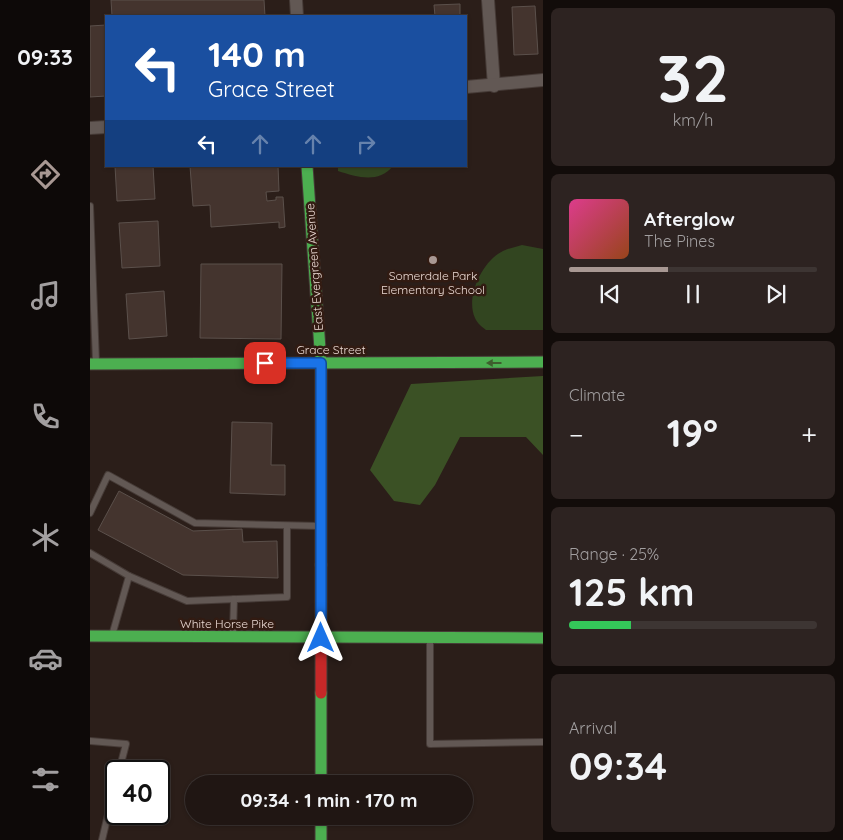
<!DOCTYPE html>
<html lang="en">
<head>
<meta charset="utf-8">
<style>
	:root { --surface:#201613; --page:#2d2321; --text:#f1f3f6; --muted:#a29fa0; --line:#3d3533; --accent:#a89893 }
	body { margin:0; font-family:Quicksand,sans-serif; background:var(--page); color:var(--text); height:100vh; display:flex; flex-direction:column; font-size:19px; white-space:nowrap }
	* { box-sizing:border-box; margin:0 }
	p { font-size:16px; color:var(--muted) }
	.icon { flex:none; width:28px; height:28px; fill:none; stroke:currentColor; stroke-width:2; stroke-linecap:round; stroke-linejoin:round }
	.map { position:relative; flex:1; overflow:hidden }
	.sheet { display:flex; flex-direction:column; gap:8px; padding:8px; background:#120c0a; width:300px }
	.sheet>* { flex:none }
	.banner { position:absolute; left:15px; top:15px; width:362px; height:152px; border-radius:0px; box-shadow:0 1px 4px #0004,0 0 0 1px var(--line); background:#1a4fa0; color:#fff; overflow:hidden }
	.speed { position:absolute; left:15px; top:760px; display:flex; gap:10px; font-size:25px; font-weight:700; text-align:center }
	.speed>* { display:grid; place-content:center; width:65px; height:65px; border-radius:50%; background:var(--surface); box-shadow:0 1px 4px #0004,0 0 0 1px var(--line); line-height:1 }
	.speed .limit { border:2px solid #111; border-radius:8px; background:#fff; color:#111 }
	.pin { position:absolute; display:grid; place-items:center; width:42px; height:42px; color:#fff; margin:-21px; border-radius:10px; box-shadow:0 2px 8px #0006 }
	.me { position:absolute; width:55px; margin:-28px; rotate:0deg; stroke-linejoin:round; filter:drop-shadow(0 0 4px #0008) }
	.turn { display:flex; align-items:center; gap:18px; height:105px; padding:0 20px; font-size:22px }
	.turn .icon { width:65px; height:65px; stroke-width:2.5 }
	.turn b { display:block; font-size:35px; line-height:42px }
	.lanes { display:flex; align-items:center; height:48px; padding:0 20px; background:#0003; justify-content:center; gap:25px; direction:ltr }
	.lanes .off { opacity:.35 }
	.big { font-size:38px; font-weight:800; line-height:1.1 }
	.sheet .card { flex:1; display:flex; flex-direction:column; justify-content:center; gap:8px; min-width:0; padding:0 18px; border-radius:8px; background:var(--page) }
	.sheet .dial { align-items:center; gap:0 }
	.dial b { font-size:65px; line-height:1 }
	.song { display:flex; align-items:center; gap:15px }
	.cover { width:60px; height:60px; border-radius:8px; background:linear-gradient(135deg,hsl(330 70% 55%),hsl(20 70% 35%)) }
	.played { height:5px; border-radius:2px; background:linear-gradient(90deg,var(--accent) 40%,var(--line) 40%) }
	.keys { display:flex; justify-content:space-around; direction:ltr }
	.heat { display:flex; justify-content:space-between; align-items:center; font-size:28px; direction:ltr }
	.charge { height:8px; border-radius:4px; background:linear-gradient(90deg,#34c759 25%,var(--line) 0) }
	.trip { position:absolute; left:95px; top:775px; width:288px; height:50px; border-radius:25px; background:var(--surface); box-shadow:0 1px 4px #0004,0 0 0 1px var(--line); font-weight:800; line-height:50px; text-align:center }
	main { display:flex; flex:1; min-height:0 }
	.tab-bar { display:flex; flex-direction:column; width:90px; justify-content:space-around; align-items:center; background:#0d0908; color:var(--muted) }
	.tab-bar .icon { width:35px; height:35px }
	.tab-bar .active { color:var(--accent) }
	.tab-bar b { font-size:22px; color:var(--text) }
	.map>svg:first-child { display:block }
	.green { fill:#324520 }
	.forest { fill:#3b5125 }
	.building { fill:#44342e; stroke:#5b504b }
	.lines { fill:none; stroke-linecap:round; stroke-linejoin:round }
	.lane-casing { stroke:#463b37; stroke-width:8 }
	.street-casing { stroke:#463b37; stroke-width:14 }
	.fast-casing { stroke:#463b37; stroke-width:13 }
	.jam-casing { stroke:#463b37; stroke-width:13 }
	.lane { stroke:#625854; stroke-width:6 }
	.street { stroke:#625854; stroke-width:12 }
	.fast { stroke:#4caf50; stroke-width:11 }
	.jam { stroke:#c62828; stroke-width:11 }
	.oneway { fill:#3e5e2e }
	.route-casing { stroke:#114b97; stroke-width:12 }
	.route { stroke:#1a73e8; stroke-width:9 }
	.poi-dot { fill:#a89893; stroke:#321b12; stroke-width:2 }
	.labels { text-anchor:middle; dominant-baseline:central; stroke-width:5; stroke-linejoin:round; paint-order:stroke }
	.street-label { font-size:12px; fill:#ebdad4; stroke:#321b12 }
	.poi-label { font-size:12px; fill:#ebdad4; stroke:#321b12 }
</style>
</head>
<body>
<main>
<nav class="tab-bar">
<b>09:33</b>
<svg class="icon active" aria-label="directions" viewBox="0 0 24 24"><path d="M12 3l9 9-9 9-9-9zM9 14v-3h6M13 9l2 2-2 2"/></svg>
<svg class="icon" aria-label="music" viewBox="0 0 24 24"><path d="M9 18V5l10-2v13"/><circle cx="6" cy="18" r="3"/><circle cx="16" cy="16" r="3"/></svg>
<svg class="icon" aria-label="phone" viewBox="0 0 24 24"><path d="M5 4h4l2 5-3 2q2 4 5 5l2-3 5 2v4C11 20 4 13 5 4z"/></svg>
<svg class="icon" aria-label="climate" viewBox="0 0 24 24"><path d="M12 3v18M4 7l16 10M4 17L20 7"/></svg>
<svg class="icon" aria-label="car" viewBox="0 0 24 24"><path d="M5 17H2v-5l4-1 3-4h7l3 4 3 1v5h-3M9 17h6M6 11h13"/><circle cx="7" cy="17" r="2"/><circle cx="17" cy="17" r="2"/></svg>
<svg class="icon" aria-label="filters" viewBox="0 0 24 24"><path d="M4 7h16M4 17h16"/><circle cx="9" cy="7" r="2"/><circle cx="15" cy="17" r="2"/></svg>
</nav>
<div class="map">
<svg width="453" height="840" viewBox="0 0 453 840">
	<rect width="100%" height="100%" fill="#2b1e19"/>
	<g class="green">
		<path d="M248,166H303C288,184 267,177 248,171Z"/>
		<path d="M432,245L453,249V330H396C392,327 387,323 385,318C375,297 393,260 413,251C419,248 426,247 432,245Z"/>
	</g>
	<polygon class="forest" points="453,376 453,455 436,437 370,437 345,485 330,505 304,501 280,470 321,384"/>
	<g class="building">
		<polygon points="21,0 174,0 175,16 22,16"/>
		<polygon points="370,4 370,16 345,16 344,5"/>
		<polygon points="445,6 448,54 424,55 422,7"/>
		<polygon points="16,25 16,96 0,97 0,26"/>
		<polygon points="25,166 63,166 65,199 27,201"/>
		<polygon points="100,166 188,166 189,191 176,192 177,201 186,200 186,197 193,197 195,227 189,228 189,222 121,227 120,205 103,206"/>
		<polygon points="68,221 70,266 32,268 29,223"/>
		<polygon points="111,264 192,264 191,339 110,338"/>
		<polygon points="74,291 77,336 39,339 36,294"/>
		<polygon points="142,422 182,423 181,465 195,465 195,495 140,493"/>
		<polygon points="29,491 103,531 152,529 153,542 187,541 188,578 93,575 8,530"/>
	</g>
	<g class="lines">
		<g class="lane-casing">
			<g id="lane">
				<polyline points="0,206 6,362"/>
				<polyline points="0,513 18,475 105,523 230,526"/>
				<polyline points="0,553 39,576 23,632"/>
				<polyline points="39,576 97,601 197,597 197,526"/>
				<polyline points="143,633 144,599"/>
				<polyline points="340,642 340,744 453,742"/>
				<polyline points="0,741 36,744 29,771"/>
				<polyline points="12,840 26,781"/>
			</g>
		</g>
		<g class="street-casing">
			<g id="street">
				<polyline points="206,0 207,16"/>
				<polyline points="398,0 404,86"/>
				<polyline points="376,87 453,80"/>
				<polyline points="0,128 16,127"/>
			</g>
		</g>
		<g class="fast-casing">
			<g id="fast">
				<polyline points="217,166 231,363 231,565"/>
				<polyline points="0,364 453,362"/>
				<polyline points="0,636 453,638"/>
				<polyline points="231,693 231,784"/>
				<polyline points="231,816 231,840"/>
			</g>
		</g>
		<g class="jam-casing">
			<polyline id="jam" points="231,565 231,693"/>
		</g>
		<use href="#lane" class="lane"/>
		<use href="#street" class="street"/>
		<use href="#fast" class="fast"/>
		<use href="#jam" class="jam"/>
	</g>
	<defs><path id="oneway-solid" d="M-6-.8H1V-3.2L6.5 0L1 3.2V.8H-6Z" transform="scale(1.25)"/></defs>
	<use class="oneway" href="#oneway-solid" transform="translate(404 363) rotate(180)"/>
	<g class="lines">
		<g class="route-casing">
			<polyline id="route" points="175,363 231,363 231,638"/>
		</g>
		<use href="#route" class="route"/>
	</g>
	<circle class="poi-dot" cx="343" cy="260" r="5"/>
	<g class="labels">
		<g class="street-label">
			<text transform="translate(224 267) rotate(-94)">East Evergreen Avenue</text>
			<text x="241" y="349">Grace Street</text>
			<text x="137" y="623">White Horse Pike</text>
		</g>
		<g class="poi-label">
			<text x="343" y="275">Somerdale Park<tspan x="343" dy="14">Elementary School</tspan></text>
		</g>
	</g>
</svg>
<div class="speed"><div class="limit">40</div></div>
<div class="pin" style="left:175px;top:363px;background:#d93025"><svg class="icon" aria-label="arrive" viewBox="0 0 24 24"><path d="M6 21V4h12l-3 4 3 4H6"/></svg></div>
<svg class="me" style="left:231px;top:638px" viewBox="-20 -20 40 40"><path d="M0-17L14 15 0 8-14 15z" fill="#1a73e8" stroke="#fff" stroke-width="4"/></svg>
<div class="trip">09:34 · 1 min · 170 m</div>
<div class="banner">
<div class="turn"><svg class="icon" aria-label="left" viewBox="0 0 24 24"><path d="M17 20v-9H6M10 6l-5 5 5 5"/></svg><div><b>140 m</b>Grace Street</div></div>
<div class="lanes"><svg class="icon" aria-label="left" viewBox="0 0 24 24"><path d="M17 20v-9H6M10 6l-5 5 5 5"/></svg><svg class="icon off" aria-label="ahead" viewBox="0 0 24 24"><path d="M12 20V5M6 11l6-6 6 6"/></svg><svg class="icon off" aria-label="ahead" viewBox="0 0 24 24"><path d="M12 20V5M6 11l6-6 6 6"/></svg><svg class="icon off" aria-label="right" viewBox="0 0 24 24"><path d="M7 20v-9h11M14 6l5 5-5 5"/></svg></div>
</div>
</div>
<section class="sheet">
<div class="card dial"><b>32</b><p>km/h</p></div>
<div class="card">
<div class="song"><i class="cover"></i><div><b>Afterglow</b><p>The Pines</p></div></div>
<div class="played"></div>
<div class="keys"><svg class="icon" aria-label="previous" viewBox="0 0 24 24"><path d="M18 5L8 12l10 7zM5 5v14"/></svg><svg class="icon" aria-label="pause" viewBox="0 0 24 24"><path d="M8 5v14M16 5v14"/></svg><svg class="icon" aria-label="next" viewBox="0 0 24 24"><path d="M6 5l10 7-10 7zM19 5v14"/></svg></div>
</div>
<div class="card"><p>Climate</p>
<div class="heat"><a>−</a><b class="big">19°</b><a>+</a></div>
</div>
<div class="card"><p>Range · 25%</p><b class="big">125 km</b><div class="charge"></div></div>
<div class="card"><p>Arrival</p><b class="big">09:34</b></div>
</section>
</main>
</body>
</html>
